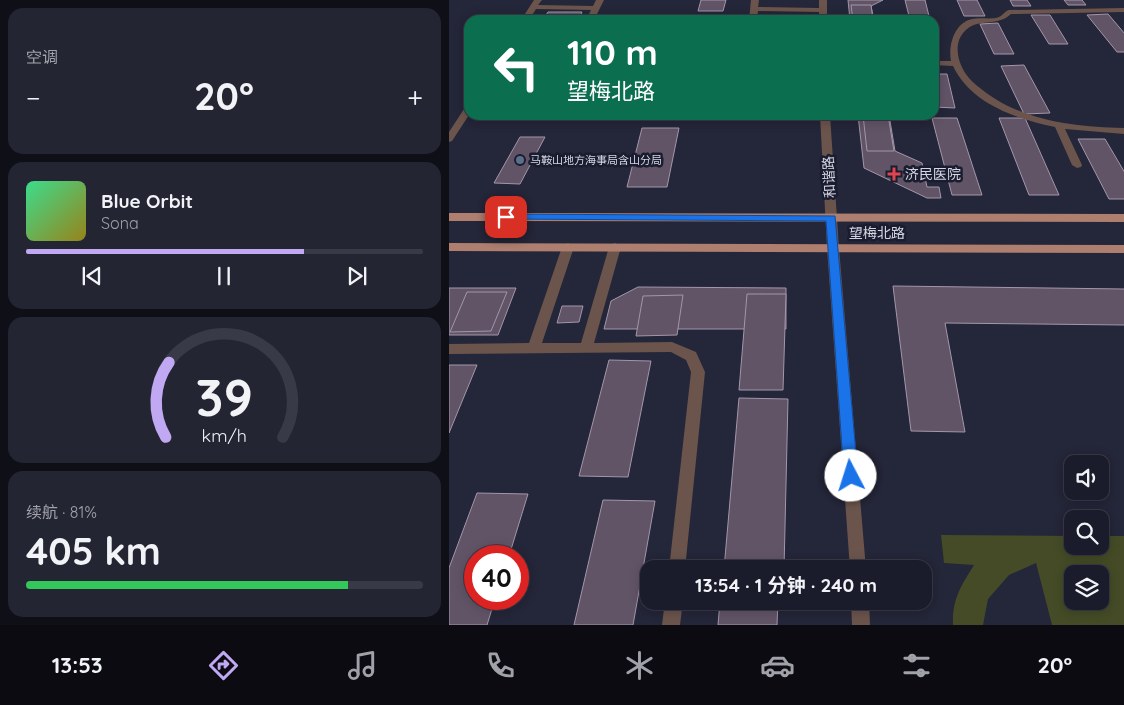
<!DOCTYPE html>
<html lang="zh">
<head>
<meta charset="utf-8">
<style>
	:root { --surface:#1b1c2b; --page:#242533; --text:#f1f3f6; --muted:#a0a1a9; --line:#393a47; --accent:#c1a8f3 }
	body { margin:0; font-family:Quicksand,"Noto Sans SC",sans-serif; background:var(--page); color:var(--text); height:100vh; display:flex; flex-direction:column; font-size:19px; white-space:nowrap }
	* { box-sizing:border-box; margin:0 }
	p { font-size:16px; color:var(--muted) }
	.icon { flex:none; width:28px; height:28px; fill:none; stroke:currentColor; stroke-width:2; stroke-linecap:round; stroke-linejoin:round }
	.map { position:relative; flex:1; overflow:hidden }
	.panel { display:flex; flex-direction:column; gap:8px; padding:8px; background:#0f0f18; width:449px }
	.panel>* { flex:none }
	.banner { position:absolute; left:15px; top:15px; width:475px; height:105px; border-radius:15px; box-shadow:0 2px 12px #0003,0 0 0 1px var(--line); background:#0b6e4f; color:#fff; overflow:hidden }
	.buttons { position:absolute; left:615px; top:455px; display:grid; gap:10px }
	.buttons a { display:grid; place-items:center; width:45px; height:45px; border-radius:10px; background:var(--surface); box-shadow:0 2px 12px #0003,0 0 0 1px var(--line); font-size:25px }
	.speed { position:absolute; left:15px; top:545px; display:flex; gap:10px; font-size:25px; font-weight:700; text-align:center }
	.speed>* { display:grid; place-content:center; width:65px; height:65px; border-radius:50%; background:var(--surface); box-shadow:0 2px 12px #0003,0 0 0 1px var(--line); line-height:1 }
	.speed .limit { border:8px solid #d22; background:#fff; color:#111 }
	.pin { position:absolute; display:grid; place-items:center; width:42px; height:42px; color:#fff; margin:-21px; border-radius:10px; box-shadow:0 2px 8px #0006 }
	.me { position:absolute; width:55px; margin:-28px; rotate:355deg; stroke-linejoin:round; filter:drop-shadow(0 0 4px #0008) }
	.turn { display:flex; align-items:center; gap:18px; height:105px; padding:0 20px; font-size:22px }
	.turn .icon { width:65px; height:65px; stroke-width:2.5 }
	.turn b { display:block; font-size:35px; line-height:42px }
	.big { font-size:38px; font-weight:700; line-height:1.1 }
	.panel .tile { flex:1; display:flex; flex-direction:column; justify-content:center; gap:8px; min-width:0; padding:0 18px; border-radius:15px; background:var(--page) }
	.panel .dial { align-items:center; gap:0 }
	.dial svg { height:130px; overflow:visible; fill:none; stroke:var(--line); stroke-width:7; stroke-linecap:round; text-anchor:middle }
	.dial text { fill:var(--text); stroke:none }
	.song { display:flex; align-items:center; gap:15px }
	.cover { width:60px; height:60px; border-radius:8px; background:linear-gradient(135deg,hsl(150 70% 55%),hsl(50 70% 35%)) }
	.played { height:5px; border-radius:2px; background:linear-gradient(90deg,var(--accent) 70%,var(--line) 70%) }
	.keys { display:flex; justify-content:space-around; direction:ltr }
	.heat { display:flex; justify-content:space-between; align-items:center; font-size:28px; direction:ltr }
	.charge { height:8px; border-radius:4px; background:linear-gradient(90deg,#34c759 81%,var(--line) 0) }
	.trip { position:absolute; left:191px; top:560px; width:292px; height:50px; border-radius:15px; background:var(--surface); box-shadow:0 2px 12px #0003,0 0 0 1px var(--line); font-weight:700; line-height:50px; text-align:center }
	.tabs { display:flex; height:80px; justify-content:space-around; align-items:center; background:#0b0b11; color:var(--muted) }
	.tabs .icon { width:35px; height:35px }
	.tabs .on { color:var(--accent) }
	.tabs b { font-size:22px; color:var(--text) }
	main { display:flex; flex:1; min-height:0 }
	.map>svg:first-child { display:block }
	.green { fill:#444b26; fill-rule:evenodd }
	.building { fill:#615467; stroke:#a496ab }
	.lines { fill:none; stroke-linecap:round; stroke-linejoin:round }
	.minor { fill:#6b544c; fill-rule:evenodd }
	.major { fill:#ae7e6f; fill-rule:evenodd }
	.route { fill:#1a73e8; stroke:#114b97 }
	.service-dot { fill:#5c6f8a; stroke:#1a1c2f; stroke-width:2 }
	.health-dot { fill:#e0444e; stroke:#1a1c2f; stroke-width:2 }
	.labels { text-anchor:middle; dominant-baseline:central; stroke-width:5; stroke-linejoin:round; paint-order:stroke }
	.far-poi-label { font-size:11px; fill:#d4d6e3; stroke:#1a1c2f; text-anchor:start }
	.poi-label { font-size:14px; fill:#d4d6e3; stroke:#1a1c2f; text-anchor:start }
	.street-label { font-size:14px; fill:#d4d6e3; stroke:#1a1c2f }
</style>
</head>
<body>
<main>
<section class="panel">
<div class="tile"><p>空调</p>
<div class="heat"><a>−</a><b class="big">20°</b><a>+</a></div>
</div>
<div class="tile">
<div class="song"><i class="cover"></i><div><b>Blue Orbit</b><p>Sona</p></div></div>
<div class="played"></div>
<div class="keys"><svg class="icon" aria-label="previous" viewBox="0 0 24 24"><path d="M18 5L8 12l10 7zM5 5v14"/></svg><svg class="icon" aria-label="pause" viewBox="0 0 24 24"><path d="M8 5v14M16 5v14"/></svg><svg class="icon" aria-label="next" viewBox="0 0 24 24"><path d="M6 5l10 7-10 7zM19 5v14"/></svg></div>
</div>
<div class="tile dial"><svg viewBox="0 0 100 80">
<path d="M14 69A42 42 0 1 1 86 69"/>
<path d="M14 69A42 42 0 0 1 16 23" stroke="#c1a8f3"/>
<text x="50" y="56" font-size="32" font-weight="700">39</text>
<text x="50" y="72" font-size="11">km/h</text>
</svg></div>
<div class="tile"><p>续航 · 81%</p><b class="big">405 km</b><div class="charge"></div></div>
</section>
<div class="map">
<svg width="676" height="625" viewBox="0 0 676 625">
	<rect width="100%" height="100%" fill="#242639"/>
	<path class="green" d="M492,535L624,536V546H651V536H675V625H603L587,563L560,575L539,599L534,625H504C503,599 512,586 525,565L495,563ZM624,574H651V601H624Z"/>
	<g class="building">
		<polygon points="252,0 277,0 274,11 249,11"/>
		<polygon points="399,0 434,0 422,6 425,20 401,20"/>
		<polygon points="456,0 476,0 481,20 461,20"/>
		<polygon points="508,0 528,0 536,16 515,16"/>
		<polygon points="561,0 578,0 582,6 564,6"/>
		<polygon points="615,0 633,0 637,5 619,5"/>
		<polygon points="402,5 422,5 424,20 404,20"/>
		<polygon points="99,12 133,12 129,20 94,20"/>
		<polygon points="659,14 676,34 676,52 668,52 638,15"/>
		<polygon points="582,15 601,15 619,44 600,44"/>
		<polygon points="549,23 565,54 545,54 531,24"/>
		<polygon points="575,65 601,113 575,114 552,66"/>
		<polygon points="485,74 498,74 506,108 485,107"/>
		<polygon points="409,115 440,115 446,151 473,163 478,187 490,187 492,198 478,198 415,168"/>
		<polygon points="414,115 439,115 445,151 418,151"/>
		<polygon points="483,118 508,118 533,195 503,195"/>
		<polygon points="550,118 576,118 610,195 580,195"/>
		<polygon points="193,128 230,128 218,187 178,187"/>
		<polygon points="71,137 96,137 71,184 45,183"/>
		<polygon points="629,139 656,139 676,173 676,199 660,199"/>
		<polygon points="444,286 676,289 676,325 496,323 516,432 462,431"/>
		<polygon points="189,287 337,288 337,329 155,329 162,301"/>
		<polygon points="0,288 67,288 49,335 0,335"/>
		<polygon points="18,292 58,292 42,331 1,332"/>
		<polygon points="298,294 337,294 334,390 290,390"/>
		<polygon points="234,295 228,335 187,336 194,296"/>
		<polygon points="113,306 134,306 130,322 108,323"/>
		<polygon points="160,360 202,361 179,477 130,476"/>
		<polygon points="0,365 28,365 0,433"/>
		<polygon points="290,398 339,399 335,569 275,569"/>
		<polygon points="28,493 79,494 60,556 26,556 26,599 46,599 38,625 0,625 0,568"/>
		<polygon points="154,500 206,501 184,625 125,625"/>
		<polygon points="271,601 329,601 328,625 269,625"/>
	</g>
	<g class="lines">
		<g class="minor">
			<polygon points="85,0 93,0 89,5 144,6 147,0 155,0 145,20 137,20 142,10 87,9 80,20 72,20"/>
			<polygon points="302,0 310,0 309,7 370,8 370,0 378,0 378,20 370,20 370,12 309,11 308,20 300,20"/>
			<path d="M676,8V12L562,14C546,29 525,15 512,36C507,44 508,56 512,65C516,75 523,82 531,88C571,121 626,127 676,128V134L616,129L633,165L632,167L628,168L623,165L606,127C568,119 522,104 504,66L485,65V61H502C499,46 505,23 523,19C531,17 543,20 550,17C554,15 556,11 560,10Z"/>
			<polygon points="20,105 20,115 3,141 0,142 0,132 17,106"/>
			<polygon points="371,115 381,115 390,248 417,569 401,569 378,248"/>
			<polygon points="119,243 125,247 93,343 132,343 160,247 166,243 172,247 145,343 223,342 247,352 256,372 236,569 220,569 242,372 237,360 222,352 0,354 0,344 80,343 113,247"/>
			<polygon points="216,601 234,601 231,625 213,625"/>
			<polygon points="402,601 420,601 421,625 403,625"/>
		</g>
		<g class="major">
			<polygon points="0,213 676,214 676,222 0,221"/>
			<polygon points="0,243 676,245 676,253 0,251"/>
		</g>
	</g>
	<polygon class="route" points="57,214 386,216 409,476 407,480 402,482 397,480 395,476 377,221 54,219 52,217"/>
	<circle class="service-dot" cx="71" cy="160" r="5"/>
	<path class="health-dot" d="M442.5 166.5h5v5h5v5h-5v5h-5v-5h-5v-5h5z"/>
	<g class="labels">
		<g class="far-poi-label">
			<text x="81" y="160">马鞍山地方海事局含山分局</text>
		</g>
		<g class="poi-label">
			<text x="456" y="174">济民医院</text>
		</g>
		<g class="street-label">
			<text transform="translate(380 177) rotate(-93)">和谐路</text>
			<text x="428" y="233">望梅北路</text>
		</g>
	</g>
</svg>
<div class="buttons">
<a><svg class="icon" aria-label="sound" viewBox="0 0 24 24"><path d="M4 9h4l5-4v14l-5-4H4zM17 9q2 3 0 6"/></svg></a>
<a><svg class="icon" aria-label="search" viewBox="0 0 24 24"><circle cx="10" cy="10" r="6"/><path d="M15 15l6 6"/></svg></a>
<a><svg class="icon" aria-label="layers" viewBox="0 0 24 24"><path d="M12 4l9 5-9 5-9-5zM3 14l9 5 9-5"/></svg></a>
</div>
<div class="speed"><div class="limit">40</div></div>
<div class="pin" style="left:57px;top:217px;background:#d93025"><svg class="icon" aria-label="arrive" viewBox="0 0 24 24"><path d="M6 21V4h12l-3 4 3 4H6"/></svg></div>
<svg class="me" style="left:402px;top:476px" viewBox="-20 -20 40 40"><circle r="19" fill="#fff"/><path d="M0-13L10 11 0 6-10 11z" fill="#1a73e8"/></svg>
<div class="trip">13:54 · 1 分钟 · 240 m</div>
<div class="banner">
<div class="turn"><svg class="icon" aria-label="left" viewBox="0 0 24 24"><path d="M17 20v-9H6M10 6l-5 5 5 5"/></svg><div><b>110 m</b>望梅北路</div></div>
</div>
</div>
</main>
<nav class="tabs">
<b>13:53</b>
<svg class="icon on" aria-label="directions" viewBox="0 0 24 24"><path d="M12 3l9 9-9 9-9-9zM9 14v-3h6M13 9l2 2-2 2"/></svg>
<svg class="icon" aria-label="music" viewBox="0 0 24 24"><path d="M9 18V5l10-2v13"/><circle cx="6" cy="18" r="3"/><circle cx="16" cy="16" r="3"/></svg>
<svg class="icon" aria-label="phone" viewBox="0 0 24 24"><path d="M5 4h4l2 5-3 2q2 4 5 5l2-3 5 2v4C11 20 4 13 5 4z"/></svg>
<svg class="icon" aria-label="climate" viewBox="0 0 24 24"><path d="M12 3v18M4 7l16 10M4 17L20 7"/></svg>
<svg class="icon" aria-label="car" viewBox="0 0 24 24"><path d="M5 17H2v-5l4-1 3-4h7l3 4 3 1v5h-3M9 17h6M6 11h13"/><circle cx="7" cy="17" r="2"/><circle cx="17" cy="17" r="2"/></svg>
<svg class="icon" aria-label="filters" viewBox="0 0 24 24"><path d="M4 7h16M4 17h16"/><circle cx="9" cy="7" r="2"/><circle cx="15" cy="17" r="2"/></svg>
<b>20°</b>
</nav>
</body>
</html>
